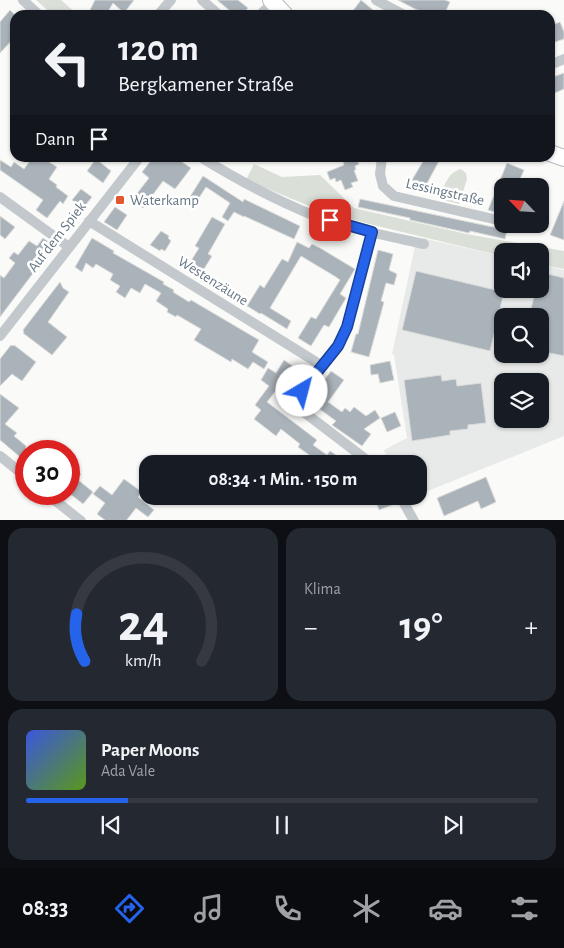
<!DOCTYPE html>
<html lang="de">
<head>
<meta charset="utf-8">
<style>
	:root { --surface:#171b24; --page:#242831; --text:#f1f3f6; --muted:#9ea1a6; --line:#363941; --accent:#2563eb }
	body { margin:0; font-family:"Alegreya Sans",sans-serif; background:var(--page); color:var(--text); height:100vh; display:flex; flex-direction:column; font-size:19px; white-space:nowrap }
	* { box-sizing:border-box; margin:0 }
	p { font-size:16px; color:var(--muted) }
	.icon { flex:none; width:28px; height:28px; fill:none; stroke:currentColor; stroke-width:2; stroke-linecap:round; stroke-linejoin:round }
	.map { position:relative; height:520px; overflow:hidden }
	.sheet { display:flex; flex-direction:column; gap:8px; padding:8px; background:#0d0f14; flex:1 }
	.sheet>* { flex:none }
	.guide { position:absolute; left:10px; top:10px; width:545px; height:152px; border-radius:15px; box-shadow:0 1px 4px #0004; background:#171b24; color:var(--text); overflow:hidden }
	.needle { width:32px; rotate:295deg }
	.tools { position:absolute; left:494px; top:178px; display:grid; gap:10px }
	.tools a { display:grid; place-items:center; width:55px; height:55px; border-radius:10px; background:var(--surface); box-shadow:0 1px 4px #0004; font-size:25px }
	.speed { position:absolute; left:15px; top:440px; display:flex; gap:10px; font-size:25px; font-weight:700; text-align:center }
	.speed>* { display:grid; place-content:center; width:65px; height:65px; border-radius:50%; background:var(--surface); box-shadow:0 1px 4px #0004; line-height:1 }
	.speed .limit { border:8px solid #d22; background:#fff; color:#111 }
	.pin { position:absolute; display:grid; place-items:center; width:42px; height:42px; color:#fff; margin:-21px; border-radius:10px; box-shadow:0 2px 8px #0006 }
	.me { position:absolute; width:55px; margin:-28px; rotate:37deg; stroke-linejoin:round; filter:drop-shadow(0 0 4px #0008) }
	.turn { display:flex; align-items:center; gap:18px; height:105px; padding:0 25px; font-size:22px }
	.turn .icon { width:65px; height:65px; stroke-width:2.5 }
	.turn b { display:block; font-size:35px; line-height:42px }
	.then { display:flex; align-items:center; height:48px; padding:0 25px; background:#0003; gap:10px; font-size:19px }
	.big { font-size:38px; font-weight:700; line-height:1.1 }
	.sheet .tile { flex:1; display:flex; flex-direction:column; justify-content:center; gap:8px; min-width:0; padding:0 18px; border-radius:15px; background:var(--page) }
	.sheet .dial { align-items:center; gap:0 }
	.dial svg { height:130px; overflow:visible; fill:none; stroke:var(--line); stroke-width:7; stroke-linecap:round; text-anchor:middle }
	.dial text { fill:var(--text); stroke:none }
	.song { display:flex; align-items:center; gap:15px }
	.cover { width:60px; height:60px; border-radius:8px; background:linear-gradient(135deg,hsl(230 70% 55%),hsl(90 70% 35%)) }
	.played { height:5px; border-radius:2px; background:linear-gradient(90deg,var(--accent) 20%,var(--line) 20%) }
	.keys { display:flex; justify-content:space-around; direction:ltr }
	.heat { display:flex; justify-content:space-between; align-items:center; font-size:28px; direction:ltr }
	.sheet .tiles { flex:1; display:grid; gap:8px; grid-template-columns:1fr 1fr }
	.tile:last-child { grid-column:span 2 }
	.trip { position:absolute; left:139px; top:455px; width:288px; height:50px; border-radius:15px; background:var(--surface); box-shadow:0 1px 4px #0004; font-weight:700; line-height:50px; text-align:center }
	.dock { display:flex; height:80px; justify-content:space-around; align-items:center; background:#090b0e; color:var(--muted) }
	.dock .icon { width:35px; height:35px }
	.dock .selected { color:var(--accent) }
	.dock b { font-size:22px; color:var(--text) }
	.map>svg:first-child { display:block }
	.built { fill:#e8e9e9; fill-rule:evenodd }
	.green { fill:#dadfd7 }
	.building { fill:#aab3b9; stroke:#dcdcda }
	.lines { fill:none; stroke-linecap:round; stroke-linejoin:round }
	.primary-casing { stroke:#b5babe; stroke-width:18 }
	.street { stroke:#c3c8cc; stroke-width:10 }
	.primary { stroke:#fff; stroke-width:16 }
	.route-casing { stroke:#184099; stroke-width:12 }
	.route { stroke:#2563eb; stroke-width:9 }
	.poi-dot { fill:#e4572e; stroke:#fff; stroke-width:2 }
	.labels { text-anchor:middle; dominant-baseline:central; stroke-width:5; stroke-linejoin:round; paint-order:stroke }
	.street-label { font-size:15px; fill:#657683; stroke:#fff }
	.poi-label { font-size:15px; fill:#657683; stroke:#fff; text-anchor:start }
</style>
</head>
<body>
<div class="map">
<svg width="564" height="521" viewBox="0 0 564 521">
	<rect width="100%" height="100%" fill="#fafaf8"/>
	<path class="built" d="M417,237L502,256V289H540V264L564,270V436L418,495V464H390L384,450L407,438L394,355L392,354ZM502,316H540V354H502ZM502,381H540V419H502Z"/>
	<g class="green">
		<polygon points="36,0 61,0 78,15 53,15"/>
		<polygon points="254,164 282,177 320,175 354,208 466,234 564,251 564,269 540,264 540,251 502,251 502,256 369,224 319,210 246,180"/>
		<path d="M461,169L466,173L467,179L459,204L440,199C444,186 447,173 461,169Z"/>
	</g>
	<g class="building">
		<polygon points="95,0 134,0 124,13 113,3 106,15 94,15 89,12"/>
		<polygon points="217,0 238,0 248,8 242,15 235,15"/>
		<polygon points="361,0 379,15 357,15 352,12"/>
		<polygon points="398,0 445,0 450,2 444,15 432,15 415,9"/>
		<polygon points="10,10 15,15 15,37 0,53 0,22"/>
		<polygon points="560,22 564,32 564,39 552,43 550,26"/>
		<polygon points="564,73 564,89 550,95 550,78"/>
		<polygon points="32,158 43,158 57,167 49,179 57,185 56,187 68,196 63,204 60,201 47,218 36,210 43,200 0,170 0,160 11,167 14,162 24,169"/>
		<polygon points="153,158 176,158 191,168 175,189 163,181 143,208 132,200 149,178 142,172"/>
		<polygon points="352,158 356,158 359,164 355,166 356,170 354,170 358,181 351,183 353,187 345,190 341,180 336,182 335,178 330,180 327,172 344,165 343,161"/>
		<polygon points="425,158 433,158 439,161 425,187 412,180"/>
		<polygon points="96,159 111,171 103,183 87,171"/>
		<polygon points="507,163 524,170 517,186 502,186 502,214 488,210"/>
		<polygon points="203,176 243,202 244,199 300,226 294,239 244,216 244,217 234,212 228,221 222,217 230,203 206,187 195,204 188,200"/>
		<polygon points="81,189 92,197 83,208 72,200"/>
		<polygon points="360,199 507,230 505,239 470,231 469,233 410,220 410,218 358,207"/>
		<polygon points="564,201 564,240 550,235"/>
		<polygon points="115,207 127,215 117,230 104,222"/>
		<polygon points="0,216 15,227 5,239 0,235"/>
		<polygon points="212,217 225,224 208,254 212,256 199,277 186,269 199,248 195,246"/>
		<polygon points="161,231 169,236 168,238 171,241 165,251 161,249 160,251 150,245"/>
		<polygon points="43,238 53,245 44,258 39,255 29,268 34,272 0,317 0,275 4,278 15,263 9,258 14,252 18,255 29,241 37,246"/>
		<polygon points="92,238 114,251 113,253 164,282 163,284 174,290 173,292 189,302 191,300 259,340 252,352 268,362 264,369 253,362 248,369 232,359 231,362 194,340 201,329 177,315 176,317 167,312 168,309 156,301 161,293 145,284 140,293 131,288 125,298 116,292 120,286 110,280 113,274 96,264 93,268 86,263 82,272 75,267"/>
		<polygon points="297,242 309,248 312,244 320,248 355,269 340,294 346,298 329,327 324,325 311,346 298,338 311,317 316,319 340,280 336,277 301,256 270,308 291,321 287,329 261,313 260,314 247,306 260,285 264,288 282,259 288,262"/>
		<polygon points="378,250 393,254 389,270 397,274 394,285 386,283 381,301 384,302 369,357 351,352 356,334 358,334"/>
		<polygon points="416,271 504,292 490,351 402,330"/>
		<polygon points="540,272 564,278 564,356 540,351 540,316 529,316 536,289 540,289"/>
		<polygon points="60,282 63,288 69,292 48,322 67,337 52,355 23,333 24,332 23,330"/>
		<polygon points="11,345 13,346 14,345 36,362 22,381 12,374 0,386 0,359"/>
		<polygon points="284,360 294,367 267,402 317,440 313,445 327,455 330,451 349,464 312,464 315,459 298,447 300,444 281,429 276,436 254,419 261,410 255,405 269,386 261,380 268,368 276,373"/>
		<polygon points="390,361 394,380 380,383 378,374 371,375 370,365"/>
		<polygon points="331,371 344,380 328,402 342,412 345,408 350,412 354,407 366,416 375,410 380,418 364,429 371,434 362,446 332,425 336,421 314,405 322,395 316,391"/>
		<polygon points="441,375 442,381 456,379 457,386 481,383 486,423 468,425 468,429 450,431 450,435 412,441 404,380"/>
		<polygon points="0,394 19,408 5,424 17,433 14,436 26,446 26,462 0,440"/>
		<polygon points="395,412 401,426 387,432 381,418"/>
		<polygon points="72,467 81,474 77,479 93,492 83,504 69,493 69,471"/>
		<polygon points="486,477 496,502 481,509 478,501 444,516 437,498"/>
		<polygon points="124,479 142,492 138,497 154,510 148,517 136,508 126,521 106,521 97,514 105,503 93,494 100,486 112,495"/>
		<polygon points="374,496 388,496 392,505 379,510"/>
	</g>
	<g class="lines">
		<g class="primary-casing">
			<g id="primary">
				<polyline points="271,0 285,15"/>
				<polyline points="550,153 564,158"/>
			</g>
		</g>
		<g class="street">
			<polyline points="23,0 39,15"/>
			<polyline points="202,0 219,15"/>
			<polyline points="376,0 404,15"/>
			<polyline points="158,15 171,0"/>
			<polyline points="260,15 273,2"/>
			<polyline points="550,65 564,59"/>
			<path d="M202,158C238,180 275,200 315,216C350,229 388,236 424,244"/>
			<polyline points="382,158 380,174 383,186 394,196 502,221"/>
			<polyline points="0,197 69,247"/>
			<polyline points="89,221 321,365"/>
			<polyline points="516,224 538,228"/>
			<polyline points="372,232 347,327 338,346 292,403 372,464"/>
			<polyline points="0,336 139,158"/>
			<polyline points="0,456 26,477"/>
			<polyline points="47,494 81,521"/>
			<polyline points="400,496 414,521"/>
		</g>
		<use href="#primary" class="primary"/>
	</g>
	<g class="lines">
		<g class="route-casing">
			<polyline id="route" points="302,391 338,346 347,327 372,232 330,220"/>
		</g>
		<use href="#route" class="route"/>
	</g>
	<rect class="poi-dot" x="115" y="195" width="10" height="10" rx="2.5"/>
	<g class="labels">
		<g class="street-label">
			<text transform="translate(445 192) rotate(13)">Lessingstraße</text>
			<text transform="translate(57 237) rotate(-52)">Auf dem Spiek</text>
			<text transform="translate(213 281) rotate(32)">Westenzäune</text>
		</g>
		<g class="poi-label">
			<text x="130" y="200">Waterkamp</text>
		</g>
	</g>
</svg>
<div class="tools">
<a><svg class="needle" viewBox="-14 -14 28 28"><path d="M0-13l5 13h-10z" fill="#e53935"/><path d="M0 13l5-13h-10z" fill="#9ea1a6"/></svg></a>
<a><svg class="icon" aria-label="sound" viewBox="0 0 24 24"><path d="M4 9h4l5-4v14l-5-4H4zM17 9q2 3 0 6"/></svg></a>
<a><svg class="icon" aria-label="search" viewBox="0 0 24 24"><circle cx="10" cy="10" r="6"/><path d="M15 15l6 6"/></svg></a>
<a><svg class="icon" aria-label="layers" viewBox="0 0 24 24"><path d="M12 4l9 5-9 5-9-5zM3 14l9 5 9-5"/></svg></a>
</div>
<div class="speed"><div class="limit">30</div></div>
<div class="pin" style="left:330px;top:220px;background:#d93025"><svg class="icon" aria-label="arrive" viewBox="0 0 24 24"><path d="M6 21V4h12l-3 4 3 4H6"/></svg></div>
<svg class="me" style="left:302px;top:391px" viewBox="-20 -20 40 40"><circle r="19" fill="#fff"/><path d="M0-13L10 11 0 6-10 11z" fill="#2563eb"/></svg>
<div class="trip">08:34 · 1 Min. · 150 m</div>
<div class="guide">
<div class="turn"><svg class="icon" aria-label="left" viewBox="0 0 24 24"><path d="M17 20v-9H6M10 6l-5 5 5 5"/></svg><div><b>120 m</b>Bergkamener Straße</div></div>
<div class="then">Dann<svg class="icon" aria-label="arrive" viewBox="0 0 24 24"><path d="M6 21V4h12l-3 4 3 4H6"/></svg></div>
</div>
</div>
<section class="sheet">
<div class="tiles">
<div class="tile dial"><svg viewBox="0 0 100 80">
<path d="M14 69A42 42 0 1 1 86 69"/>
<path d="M14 69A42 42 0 0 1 9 40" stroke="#2563eb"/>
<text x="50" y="56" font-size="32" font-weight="700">24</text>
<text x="50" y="72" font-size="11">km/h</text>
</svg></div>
<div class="tile"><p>Klima</p>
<div class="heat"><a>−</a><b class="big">19°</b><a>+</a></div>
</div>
<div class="tile">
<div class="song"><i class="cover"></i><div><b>Paper Moons</b><p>Ada Vale</p></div></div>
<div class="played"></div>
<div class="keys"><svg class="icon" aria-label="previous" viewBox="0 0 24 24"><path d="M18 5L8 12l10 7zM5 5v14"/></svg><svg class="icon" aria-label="pause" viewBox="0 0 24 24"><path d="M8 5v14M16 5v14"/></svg><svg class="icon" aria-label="next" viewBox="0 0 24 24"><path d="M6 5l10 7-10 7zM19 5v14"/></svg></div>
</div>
</div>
</section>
<nav class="dock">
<b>08:33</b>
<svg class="icon selected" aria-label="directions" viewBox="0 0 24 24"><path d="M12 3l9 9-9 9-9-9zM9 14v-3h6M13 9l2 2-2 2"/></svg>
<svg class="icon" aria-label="music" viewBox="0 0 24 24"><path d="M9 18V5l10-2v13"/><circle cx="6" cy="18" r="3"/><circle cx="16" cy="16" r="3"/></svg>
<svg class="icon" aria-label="phone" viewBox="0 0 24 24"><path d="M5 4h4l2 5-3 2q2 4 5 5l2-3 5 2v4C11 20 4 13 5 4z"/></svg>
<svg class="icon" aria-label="climate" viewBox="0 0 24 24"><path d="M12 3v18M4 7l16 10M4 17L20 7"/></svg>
<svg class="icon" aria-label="car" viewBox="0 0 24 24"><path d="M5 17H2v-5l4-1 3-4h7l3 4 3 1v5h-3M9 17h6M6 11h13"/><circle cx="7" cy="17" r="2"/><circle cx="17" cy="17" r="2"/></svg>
<svg class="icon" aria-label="filters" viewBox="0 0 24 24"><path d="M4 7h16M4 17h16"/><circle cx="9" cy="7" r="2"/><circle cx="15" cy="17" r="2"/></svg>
</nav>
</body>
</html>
